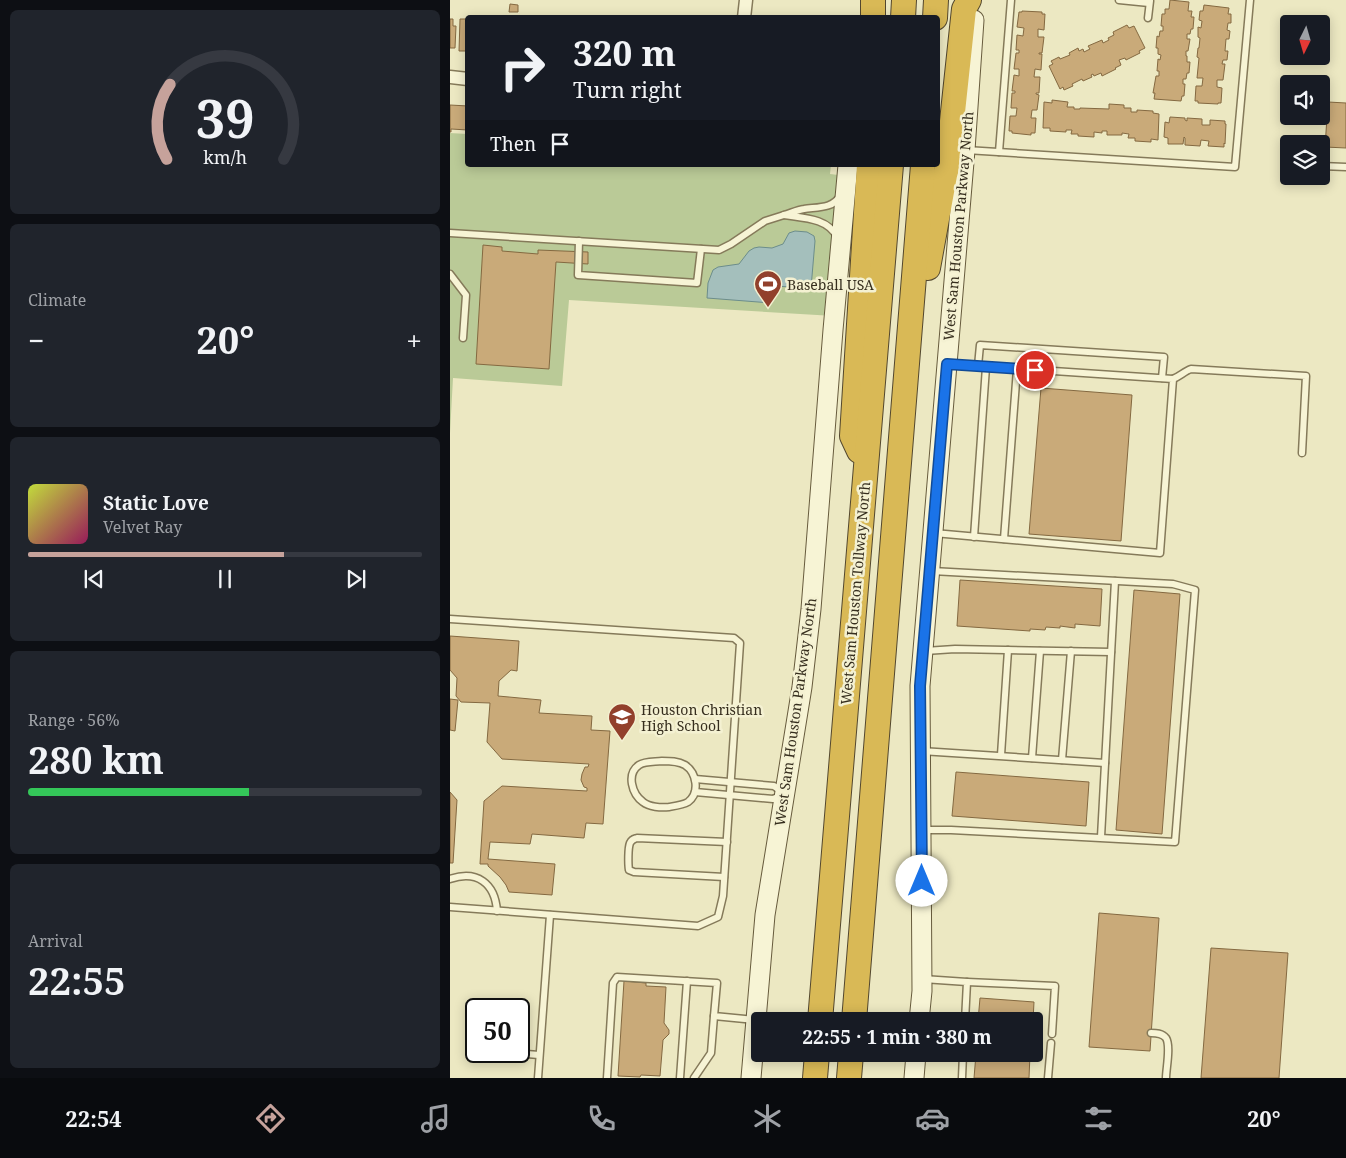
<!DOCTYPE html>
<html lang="en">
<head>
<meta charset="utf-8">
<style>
	:root { --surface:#171b24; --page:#20242c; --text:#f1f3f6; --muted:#9ea1a6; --line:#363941; --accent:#c6a29b }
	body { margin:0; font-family:"Noto Serif",serif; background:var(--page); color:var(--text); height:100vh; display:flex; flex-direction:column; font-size:19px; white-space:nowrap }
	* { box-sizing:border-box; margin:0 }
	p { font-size:16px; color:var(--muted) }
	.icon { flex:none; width:28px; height:28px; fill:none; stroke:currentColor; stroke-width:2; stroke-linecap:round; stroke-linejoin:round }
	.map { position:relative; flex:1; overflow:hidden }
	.drawer { display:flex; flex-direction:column; gap:10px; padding:10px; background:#0d0f14; width:450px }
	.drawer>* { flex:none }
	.banner { position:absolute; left:15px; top:15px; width:475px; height:152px; border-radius:5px; box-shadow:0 2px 12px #0003; background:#171b24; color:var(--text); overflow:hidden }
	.needle { width:32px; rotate:185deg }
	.fabs { position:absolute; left:830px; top:15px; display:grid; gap:10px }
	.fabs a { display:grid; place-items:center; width:50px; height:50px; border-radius:5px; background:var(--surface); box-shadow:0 2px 12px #0003; font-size:25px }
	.speed { position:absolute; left:15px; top:998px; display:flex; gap:10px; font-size:25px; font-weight:700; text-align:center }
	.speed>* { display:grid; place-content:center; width:65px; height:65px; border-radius:50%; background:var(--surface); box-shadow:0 2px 12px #0003; line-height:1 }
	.speed .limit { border:2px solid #111; border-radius:8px; background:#fff; color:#111 }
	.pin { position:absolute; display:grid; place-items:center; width:42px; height:42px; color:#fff; margin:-21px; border:2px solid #fff; border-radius:50%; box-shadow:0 1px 5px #0007 }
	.me { position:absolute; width:55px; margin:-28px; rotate:0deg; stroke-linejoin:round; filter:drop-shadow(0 0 4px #0008) }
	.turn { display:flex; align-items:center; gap:18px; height:105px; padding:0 25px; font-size:22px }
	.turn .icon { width:65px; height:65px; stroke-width:2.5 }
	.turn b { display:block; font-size:35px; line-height:42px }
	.then { display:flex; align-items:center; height:48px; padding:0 25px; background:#0003; gap:10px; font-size:19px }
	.big { font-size:38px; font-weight:700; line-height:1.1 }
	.drawer .tile { flex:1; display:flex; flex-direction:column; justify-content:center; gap:8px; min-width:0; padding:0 18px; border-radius:8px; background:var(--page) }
	.drawer .dial { align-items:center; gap:0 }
	.dial svg { height:130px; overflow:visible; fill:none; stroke:var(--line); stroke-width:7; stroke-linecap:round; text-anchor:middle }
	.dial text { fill:var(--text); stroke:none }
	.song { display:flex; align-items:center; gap:15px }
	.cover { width:60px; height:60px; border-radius:8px; background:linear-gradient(135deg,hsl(70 70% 55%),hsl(330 70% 35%)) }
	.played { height:5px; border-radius:2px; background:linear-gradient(90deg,var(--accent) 65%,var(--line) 65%) }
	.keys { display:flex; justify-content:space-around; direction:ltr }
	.heat { display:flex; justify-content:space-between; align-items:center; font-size:28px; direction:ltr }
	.charge { height:8px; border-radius:4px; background:linear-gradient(90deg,#34c759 56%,var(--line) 0) }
	.trip { position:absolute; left:301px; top:1012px; width:292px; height:50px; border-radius:5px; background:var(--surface); box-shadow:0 2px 12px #0003; font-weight:700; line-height:50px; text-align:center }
	.tab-bar { display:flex; height:80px; justify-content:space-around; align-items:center; background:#090b0e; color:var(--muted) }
	.tab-bar .icon { width:35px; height:35px }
	.tab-bar .active { color:var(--accent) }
	.tab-bar b { font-size:22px; color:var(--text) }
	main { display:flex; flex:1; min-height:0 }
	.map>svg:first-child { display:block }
	.green { fill:#baca97 }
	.water { fill:#a4bfbc; stroke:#6c8d8b }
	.building { fill:#c9aa79; stroke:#846941 }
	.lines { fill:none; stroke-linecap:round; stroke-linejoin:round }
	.lane-casing { stroke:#857a5a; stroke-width:9 }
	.street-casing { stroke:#857a5a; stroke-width:15 }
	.secondary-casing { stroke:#675b3d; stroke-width:21 }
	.highway-casing { stroke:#53472e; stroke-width:26 }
	.lane { stroke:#f7f4d5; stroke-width:6 }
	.street { stroke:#f7f4d5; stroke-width:12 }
	.secondary { stroke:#f7f4d5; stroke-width:19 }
	.highway { stroke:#d9b956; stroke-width:24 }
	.route-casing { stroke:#114b97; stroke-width:12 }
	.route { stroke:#1a73e8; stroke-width:9 }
	.labels { text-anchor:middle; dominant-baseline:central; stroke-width:5; stroke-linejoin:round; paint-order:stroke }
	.street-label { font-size:14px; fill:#362e1e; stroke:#f4f1d2 }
	.poi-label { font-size:14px; fill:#362e1e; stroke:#f4f1d2; text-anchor:start }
</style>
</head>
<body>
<main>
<section class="drawer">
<div class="tile dial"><svg viewBox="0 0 100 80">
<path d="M14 69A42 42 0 1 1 86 69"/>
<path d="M14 69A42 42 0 0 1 16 23" stroke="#c6a29b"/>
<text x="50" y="56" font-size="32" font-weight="700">39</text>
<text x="50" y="72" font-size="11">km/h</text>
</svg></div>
<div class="tile"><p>Climate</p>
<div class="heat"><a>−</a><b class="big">20°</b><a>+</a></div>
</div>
<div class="tile">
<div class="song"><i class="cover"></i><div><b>Static Love</b><p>Velvet Ray</p></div></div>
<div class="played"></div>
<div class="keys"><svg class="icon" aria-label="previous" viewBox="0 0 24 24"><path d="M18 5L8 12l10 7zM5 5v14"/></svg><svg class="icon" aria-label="pause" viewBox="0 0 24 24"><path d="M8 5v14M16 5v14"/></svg><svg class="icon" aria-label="next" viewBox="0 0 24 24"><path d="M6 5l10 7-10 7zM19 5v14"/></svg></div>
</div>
<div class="tile"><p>Range · 56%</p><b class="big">280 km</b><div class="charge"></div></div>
<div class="tile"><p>Arrival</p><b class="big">22:55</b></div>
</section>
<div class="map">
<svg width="896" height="1078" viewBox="0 0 896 1078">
	<rect width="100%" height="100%" fill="#ece8c2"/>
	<polygon class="green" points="0,133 17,134 18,165 381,165 380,174 397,176 384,316 119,300 112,386 3,378 0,433"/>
	<polygon class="water" points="345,231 357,232 364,236 365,241 361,288 322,286 321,303 257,298 258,283 263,270 268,267 289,264 299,251 304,248 309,247 322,248 333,244 339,233"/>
	<g class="building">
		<polygon points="720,0 739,2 738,11 742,11 741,17 744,17 743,29 741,29 740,34 737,34 737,39 740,39 738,51 736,51 736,56 737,56 737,62 740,62 739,73 737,73 736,79 733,79 733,84 735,84 734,96 732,96 731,101 704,99 705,93 703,93 706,76 709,76 709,71 707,71 708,59 710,60 711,55 708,54 708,48 706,48 707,36 709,37 710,31 713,31 713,26 711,26 712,14 715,14 715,9 719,9"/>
		<polygon points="60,4 68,5 68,12 59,12"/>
		<polygon points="754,5 779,8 778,14 781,14 781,23 778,23 777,30 780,31 779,39 776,39 775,51 778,51 777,60 773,60 772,64 775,64 773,80 767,80 767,87 772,88 771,103 768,103 768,104 748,103 748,101 745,101 746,86 752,86 753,78 747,78 749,58 747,57 748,48 749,48 750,38 748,37 748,27 751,28 752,21 749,20 750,11 753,11"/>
		<polygon points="572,11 592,12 592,14 595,14 594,30 588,29 588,37 594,37 592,53 589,53 589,54 592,54 591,70 585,69 584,77 590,77 589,93 586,93 586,94 589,95 587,110 582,110 581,118 586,118 585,133 581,133 581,135 562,133 562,131 559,131 560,116 566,116 567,108 561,108 562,93 565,93 565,91 562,91 564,75 569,76 569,69 564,69 566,53 569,53 569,50 566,50 567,35 573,36 574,28 567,27 569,12 572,12"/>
		<polygon points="0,19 3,19 3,26 6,26 5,48 0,48"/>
		<polygon points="10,19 18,19 18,51 9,51"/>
		<polygon points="677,25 679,28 684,26 695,48 689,51 690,53 676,60 675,58 669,60 671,65 665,68 666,69 652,76 651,73 644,76 643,74 641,75 642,77 633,81 632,79 622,84 623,86 614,90 613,87 610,89 599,66 603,64 601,61 609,57 610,59 620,55 619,53 628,48 629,51 633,49 634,52 640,49 638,46 652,40 653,43 659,40 658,38 664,35 663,32"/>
		<polygon points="602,100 618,102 617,107 624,107 624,109 630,109 630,108 659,109 659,104 674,105 674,108 681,108 681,112 687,112 687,110 703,111 703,113 709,114 708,140 701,139 701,142 685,141 685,138 678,138 679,134 672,133 672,135 657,135 657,131 652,131 652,133 644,132 644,137 628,136 628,134 621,134 622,130 616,130 616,132 600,131 600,128 593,128 594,102 602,103"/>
		<polygon points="878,102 896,103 896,148 875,147"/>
		<polygon points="0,105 18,106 18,130 1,129 1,132 0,132"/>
		<polygon points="720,117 735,118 735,120 737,121 737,118 752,119 752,125 760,125 760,120 775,121 775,124 776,124 775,144 774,143 774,147 758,146 759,141 751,140 750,146 735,145 735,138 734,137 733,144 718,144 718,138 714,137 715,122 719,123"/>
		<polygon points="33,245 52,247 52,251 88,254 88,250 138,252 138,264 106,262 99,369 26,364"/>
		<polygon points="591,388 682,395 671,541 579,534"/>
		<polygon points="510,580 652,589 650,626 625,624 625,628 610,626 610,628 596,627 595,630 580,629 580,631 507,626"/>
		<polygon points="684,590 730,594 712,834 666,830"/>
		<polygon points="0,636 69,641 67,671 61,670 49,681 48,696 91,700 89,713 142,716 141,730 160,731 153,824 136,823 134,838 82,834 80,844 40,842 38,859 105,864 102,895 59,892 56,885 50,877 38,866 38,864 30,864 34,801 52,786 137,791 137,788 134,787 131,780 132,774 135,767 138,767 139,764 52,759 37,742 40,703 11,702 6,696 7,678 0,670"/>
		<polygon points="0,699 8,700 5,731 0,730"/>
		<polygon points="506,772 639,782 636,826 502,816"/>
		<polygon points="0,792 7,800 3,863 0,863"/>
		<polygon points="649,913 709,918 700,1051 639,1047"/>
		<polygon points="761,948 838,953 829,1078 751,1078"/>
		<polygon points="174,981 196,983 196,986 216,987 214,1023 219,1030 219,1034 213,1040 210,1076 191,1075 190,1077 168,1076"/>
		<polygon points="530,998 584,1002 583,1021 528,1021"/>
		<polygon points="526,1054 580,1054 579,1078 524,1078"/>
	</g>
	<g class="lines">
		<g class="lane-casing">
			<g id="lane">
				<polyline points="669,0 699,3"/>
				<polyline points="698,18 700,1"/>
				<polyline points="516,150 785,167 800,0"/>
				<polyline points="549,152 561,0"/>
				<polyline points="871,166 896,167"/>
				<polyline points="0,233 269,250 281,244 315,221 334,215"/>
				<path d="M387,237C378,218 353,218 334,215C341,213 347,210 354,209C366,207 383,209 390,196"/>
				<polyline points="129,241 128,275 247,283 251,249"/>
				<polyline points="0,274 16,295 13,338"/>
				<polyline points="528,366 530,345 714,357 712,378"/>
				<path d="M723,379C730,376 735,371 741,369L856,376L852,453"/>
				<polyline points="484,533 710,553 723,379 500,364"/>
				<polyline points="524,537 536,367"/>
				<polyline points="554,539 567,369"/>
				<polyline points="0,619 284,638 290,643 273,896 268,917 248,926 0,907"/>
				<polyline points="475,651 505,649 661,652"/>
				<polyline points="471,751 655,763"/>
				<polyline points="551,755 558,650"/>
				<polyline points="582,758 590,651"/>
				<polyline points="612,760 621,651"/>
				<path d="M212,761C220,761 228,761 235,765C247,773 250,793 238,802C233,805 225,806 219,807C211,808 199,807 193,802C182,794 176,774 189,765C195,761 205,762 212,761Z"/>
				<polyline points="245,779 324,786 335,794 323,799 245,792"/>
				<polyline points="473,830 501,830 725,842 745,590 723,584 482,571"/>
				<polyline points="651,837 665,581"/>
				<path d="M274,877L184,872L179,870C178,864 178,848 180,843C182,839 184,839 187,838L277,842"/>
				<path d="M0,879C27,870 45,883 47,911"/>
				<polyline points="473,979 517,982 515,1021"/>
				<polyline points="517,982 605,986 602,1034"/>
				<path d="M701,1033C706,1033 712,1033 716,1038C721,1046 716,1069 716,1078"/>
				<polyline points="52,1052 89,1055"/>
				<polyline points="88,1078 100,915"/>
				<polyline points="157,1078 163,983 167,977 267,983 264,1016 305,1020"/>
				<polyline points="230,1078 237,981"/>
				<polyline points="244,1078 261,1053 264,1016"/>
				<polyline points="512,1078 513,1054"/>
				<polyline points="598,1078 601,1043"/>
			</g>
		</g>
		<g class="street-casing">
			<g id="street">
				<polyline points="294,18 296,0"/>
				<polyline points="0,77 18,79"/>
			</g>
		</g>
		<g class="secondary-casing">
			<g id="secondary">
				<polyline points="469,1021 472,991 470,686 515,150 524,20"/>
				<polyline points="301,1078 315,915 352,687 361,609 383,330 398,165"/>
				<polyline points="464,1078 466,1054"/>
			</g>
		</g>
		<g class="highway-casing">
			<g id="highway">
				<polyline points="423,0 423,18"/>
				<polyline points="453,18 454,0"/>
				<polyline points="485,18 486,0"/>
				<polyline points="478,268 495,175 497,168 514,9 519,0"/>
				<polyline points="409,451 402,436 419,165"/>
				<polyline points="370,1021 441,165"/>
				<polyline points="404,1021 473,165"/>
				<polyline points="365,1078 367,1054"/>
				<polyline points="399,1078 401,1054"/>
			</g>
		</g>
		<use href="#lane" class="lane"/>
		<use href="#street" class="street"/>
		<use href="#secondary" class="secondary"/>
		<use href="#highway" class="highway"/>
	</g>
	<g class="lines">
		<g class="route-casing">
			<polyline id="route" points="472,881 470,686 497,364 585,370"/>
		</g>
		<use href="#route" class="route"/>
	</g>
	<defs>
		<g id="stadium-pin" transform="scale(1.4375)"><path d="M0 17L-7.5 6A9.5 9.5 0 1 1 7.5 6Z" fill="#92402c" stroke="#f4f1d2"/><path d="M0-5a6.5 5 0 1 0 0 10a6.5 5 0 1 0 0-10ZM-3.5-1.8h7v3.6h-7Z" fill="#fff"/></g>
		<g id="school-pin" transform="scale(1.4375)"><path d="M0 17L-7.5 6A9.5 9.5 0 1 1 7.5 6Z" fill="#92402c" stroke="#f4f1d2"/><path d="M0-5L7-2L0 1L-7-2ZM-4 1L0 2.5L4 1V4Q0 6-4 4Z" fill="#fff"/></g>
	</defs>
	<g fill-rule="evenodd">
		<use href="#stadium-pin" x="318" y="284"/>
		<use href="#school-pin" x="172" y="717"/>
	</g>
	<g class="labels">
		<g class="street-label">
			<text transform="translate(508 226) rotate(-85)">West Sam Houston Parkway North</text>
			<text transform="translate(405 593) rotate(-85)">West Sam Houston Tollway North</text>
			<text transform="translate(345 712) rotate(-82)">West Sam Houston Parkway North</text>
		</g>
		<g class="poi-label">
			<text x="337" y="284">Baseball USA</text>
			<text x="191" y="709">Houston Christian<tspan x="191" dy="16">High School</tspan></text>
		</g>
	</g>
</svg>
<div class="fabs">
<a><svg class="needle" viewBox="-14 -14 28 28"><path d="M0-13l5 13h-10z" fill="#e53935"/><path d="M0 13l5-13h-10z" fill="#9ea1a6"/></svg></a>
<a><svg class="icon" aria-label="sound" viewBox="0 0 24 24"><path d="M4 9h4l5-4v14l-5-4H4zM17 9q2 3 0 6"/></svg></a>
<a><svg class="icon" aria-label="layers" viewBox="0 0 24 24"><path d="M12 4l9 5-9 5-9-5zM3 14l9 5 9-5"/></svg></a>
</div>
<div class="speed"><div class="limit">50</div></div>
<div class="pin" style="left:585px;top:370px;background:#d93025"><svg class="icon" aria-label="arrive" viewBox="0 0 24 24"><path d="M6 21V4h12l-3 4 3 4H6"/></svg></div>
<svg class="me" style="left:472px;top:881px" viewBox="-20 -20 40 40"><circle r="19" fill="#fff"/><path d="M0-13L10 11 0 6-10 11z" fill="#1a73e8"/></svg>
<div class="trip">22:55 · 1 min · 380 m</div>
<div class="banner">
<div class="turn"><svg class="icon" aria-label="right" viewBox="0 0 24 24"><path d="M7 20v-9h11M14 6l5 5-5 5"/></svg><div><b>320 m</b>Turn right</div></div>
<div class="then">Then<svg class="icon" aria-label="arrive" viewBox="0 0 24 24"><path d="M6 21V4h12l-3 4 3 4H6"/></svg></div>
</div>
</div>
</main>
<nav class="tab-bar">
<b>22:54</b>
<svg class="icon active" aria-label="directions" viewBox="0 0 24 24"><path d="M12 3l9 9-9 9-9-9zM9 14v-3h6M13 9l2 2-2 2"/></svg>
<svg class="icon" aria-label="music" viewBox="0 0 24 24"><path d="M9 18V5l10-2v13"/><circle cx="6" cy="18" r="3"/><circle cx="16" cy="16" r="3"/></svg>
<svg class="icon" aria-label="phone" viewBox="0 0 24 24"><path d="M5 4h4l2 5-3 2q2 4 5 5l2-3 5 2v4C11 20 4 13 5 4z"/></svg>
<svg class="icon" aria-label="climate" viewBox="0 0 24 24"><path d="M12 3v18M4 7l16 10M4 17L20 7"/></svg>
<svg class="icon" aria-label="car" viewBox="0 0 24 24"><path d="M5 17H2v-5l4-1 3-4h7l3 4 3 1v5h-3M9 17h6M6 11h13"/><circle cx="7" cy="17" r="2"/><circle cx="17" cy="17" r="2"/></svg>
<svg class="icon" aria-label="filters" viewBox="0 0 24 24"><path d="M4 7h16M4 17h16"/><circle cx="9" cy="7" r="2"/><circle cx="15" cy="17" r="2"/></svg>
<b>20°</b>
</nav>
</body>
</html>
